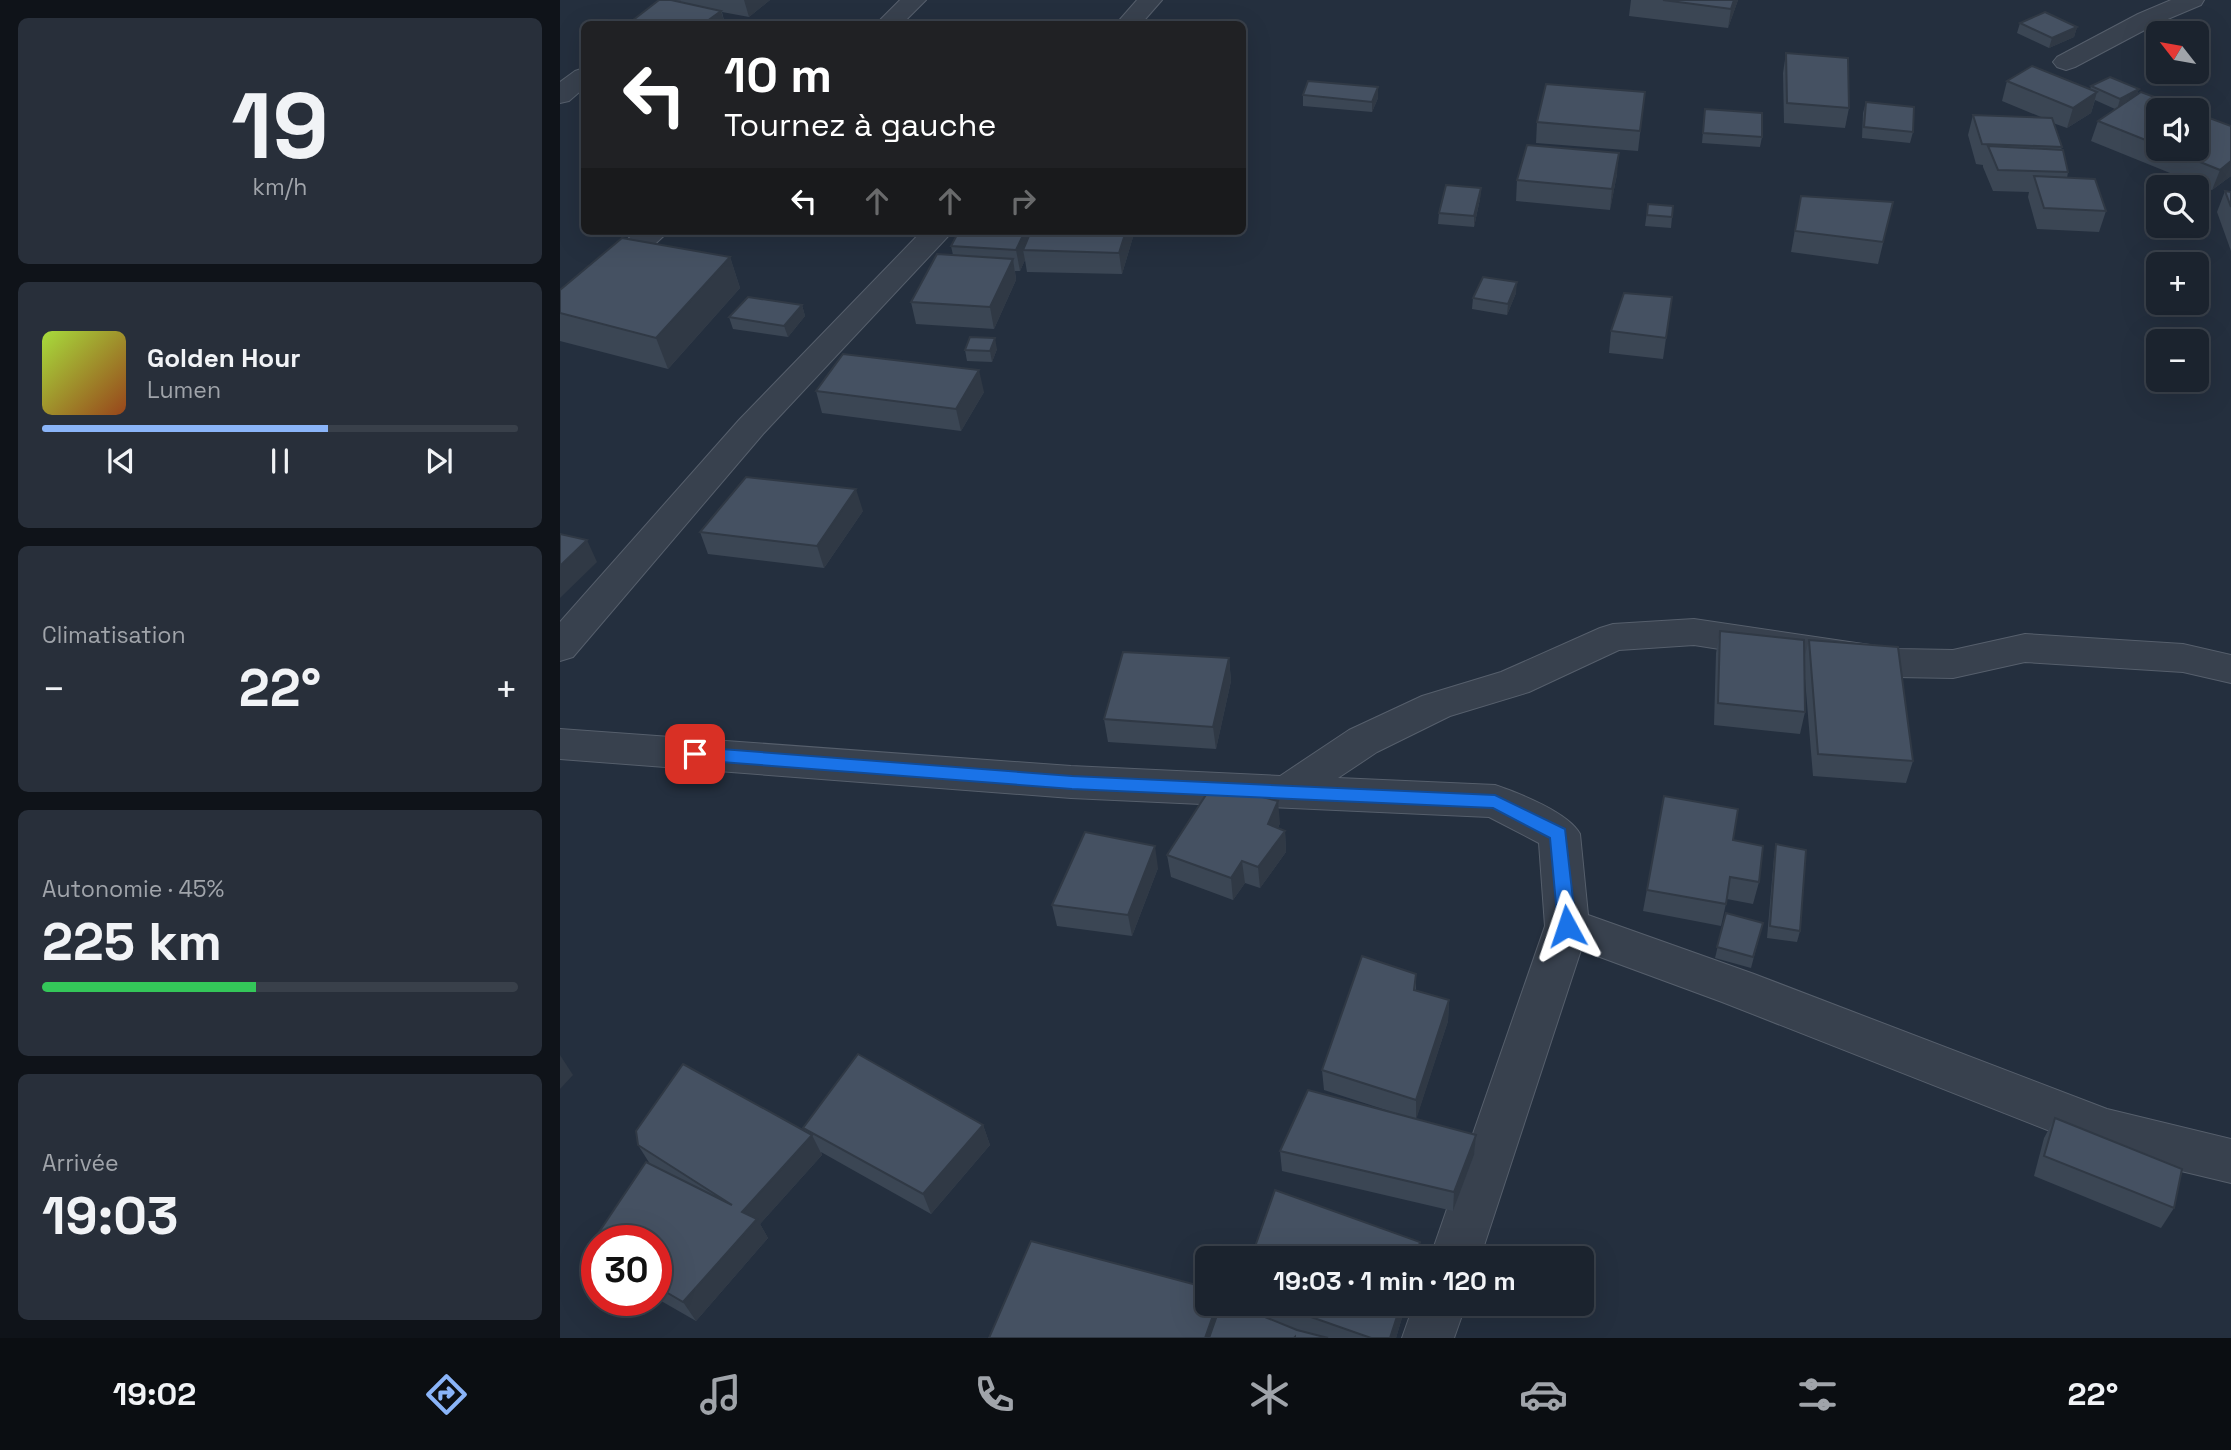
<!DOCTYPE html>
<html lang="fr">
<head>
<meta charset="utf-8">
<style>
	:root { --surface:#1b232e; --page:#282f3a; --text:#f1f3f6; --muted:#a0a4aa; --line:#39404a; --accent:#8ab4f8 }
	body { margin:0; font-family:"Space Grotesk",sans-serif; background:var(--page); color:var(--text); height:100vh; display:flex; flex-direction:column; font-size:26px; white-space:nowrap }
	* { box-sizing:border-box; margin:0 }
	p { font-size:23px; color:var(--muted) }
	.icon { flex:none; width:38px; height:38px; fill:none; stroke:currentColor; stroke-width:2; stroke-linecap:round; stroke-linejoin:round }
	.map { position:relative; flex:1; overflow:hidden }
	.drawer { display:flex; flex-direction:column; gap:18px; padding:18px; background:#0f1319; width:560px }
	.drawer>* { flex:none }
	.top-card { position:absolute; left:21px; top:21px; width:665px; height:214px; border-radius:10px; box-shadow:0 7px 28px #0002,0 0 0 2px var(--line); background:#202124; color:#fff; overflow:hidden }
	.needle { width:46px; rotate:301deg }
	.controls { position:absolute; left:1586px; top:21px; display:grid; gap:14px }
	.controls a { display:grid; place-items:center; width:63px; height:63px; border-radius:10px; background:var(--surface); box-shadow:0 7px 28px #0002,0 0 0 2px var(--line); font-size:35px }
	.speed { position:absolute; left:21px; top:1225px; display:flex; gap:14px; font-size:35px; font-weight:700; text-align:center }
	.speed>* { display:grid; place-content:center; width:91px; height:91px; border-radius:50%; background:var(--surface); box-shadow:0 7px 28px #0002,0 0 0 2px var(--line); line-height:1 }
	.speed .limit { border:10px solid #d22; background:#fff; color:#111 }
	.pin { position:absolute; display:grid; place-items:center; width:60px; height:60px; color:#fff; margin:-30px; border-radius:14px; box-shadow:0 4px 10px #0006 }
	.me { position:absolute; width:77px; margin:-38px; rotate:355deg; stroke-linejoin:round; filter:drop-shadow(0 0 5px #0008) }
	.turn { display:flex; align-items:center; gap:24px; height:147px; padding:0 28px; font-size:32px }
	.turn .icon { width:91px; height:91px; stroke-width:2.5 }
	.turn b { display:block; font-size:49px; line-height:60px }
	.lanes { display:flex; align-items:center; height:66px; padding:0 28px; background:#0003; justify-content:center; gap:35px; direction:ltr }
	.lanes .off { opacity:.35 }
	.big { font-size:52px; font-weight:700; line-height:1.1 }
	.drawer .card { flex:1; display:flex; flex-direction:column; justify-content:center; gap:10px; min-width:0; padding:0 24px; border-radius:10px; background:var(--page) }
	.drawer .dial { align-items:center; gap:0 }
	.dial b { font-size:91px; line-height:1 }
	.song { display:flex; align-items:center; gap:21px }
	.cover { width:84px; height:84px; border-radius:10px; background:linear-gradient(135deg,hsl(80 70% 55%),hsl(20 70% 35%)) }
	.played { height:7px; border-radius:4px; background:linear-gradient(90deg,var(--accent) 60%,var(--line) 60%) }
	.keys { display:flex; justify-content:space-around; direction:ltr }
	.heat { display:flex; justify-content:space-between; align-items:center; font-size:38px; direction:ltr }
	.charge { height:10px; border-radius:5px; background:linear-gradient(90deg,#34c759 45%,var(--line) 0) }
	.trip { position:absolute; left:635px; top:1246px; width:399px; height:70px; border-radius:10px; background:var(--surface); box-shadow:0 7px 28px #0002,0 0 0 2px var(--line); font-weight:700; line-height:70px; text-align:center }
	.menu { display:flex; height:112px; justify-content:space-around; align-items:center; background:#0b0e12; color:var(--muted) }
	.menu .icon { width:49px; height:49px }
	.menu .current { color:var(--accent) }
	.menu b { font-size:32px; color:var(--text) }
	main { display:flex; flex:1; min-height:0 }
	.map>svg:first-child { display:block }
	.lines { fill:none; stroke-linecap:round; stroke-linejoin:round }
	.street-casing { stroke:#565f6c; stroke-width:2 }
	.street { fill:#38414e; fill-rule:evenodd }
	.wall { fill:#3b4654 }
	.shaded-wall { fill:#303945 }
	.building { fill:#455162; stroke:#303945; stroke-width:2 }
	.route { fill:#1a73e8; stroke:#114b97; stroke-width:2 }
</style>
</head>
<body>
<main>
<section class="drawer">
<div class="card dial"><b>19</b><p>km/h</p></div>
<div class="card">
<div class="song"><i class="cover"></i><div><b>Golden Hour</b><p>Lumen</p></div></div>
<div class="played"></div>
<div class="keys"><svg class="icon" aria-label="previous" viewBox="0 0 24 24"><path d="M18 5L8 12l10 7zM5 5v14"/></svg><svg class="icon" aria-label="pause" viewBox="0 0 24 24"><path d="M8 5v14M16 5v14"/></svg><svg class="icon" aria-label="next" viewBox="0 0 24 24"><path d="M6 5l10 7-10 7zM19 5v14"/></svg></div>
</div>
<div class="card"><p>Climatisation</p>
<div class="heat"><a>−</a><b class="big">22°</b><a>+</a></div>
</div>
<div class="card"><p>Autonomie · 45%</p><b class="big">225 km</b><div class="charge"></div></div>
<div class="card"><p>Arrivée</p><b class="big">19:03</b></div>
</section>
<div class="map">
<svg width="1671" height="1338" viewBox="0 0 1671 1338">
	<rect width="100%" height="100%" fill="#242f3e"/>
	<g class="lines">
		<g class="street-casing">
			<g id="street">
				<polygon points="106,0 133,0 105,24 78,24 81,19"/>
				<polygon points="340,0 366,0 342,24 316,24"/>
				<polygon points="577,0 602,0 581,24 556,24"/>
				<polygon points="1611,0 1644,0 1641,5 1596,24 1515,67 1506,70 1497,67 1493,62 1497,57 1578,14"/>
				<polygon points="24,68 24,88 9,101 0,103 0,82 15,71"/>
				<polygon points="77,231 109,231 11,322 0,324 0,299"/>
				<polygon points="362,231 393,231 203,434 13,657 0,661 0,622 179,420"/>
				<path d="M1134,619L1337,649L1393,650L1465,634L1623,644L1671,655V683L1623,672L1465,662L1393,678L1337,677L1134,645L1059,650L969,692L890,716L817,752L778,778L935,785C959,793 1009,813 1020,834L1028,915L1194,974L1547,1109L1671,1139V1183L1546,1153L1162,1002L1021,950L920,1258H870L985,926L979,843L929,817L511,798L0,759V729L511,766L720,776L789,730L862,696L941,672L1040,628L1053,624Z"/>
				<polygon points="854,1304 906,1304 894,1338 842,1338"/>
			</g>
		</g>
		<use href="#street" class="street"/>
	</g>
	<g class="wall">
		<polygon points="121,0 210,0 189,17 162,12 165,24 68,24 121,2"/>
		<polygon points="1071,0 1178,0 1168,28 1069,16"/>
		<polygon points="1460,23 1517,27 1514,37 1489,48 1457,33"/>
		<polygon points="1226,53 1289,108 1285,128 1224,123 1223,73"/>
		<polygon points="1447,81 1530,90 1531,86 1579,89 1577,94 1598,110 1598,149 1636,149 1671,126 1671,176 1652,190 1531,141 1538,121 1555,109 1535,100 1531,113 1507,128 1493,123 1502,147 1501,150 1508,172 1507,178 1546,211 1539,232 1477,229 1468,197 1469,192 1433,191 1423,167 1423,165 1416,164 1408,135 1413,115 1481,117 1442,101"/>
		<polygon points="818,87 818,98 812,112 743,106 743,95"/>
		<polygon points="1085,92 1078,151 976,143 977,122"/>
		<polygon points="1306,102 1353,132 1350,143 1302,138 1303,113"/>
		<polygon points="1145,109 1202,137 1200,147 1142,143"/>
		<polygon points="1057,174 1050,210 956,201 957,180"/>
		<polygon points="921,188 920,199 914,227 878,224 879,213"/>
		<polygon points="1665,191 1671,192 1671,251 1657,212"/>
		<polygon points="1241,196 1333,202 1318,264 1231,252"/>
		<polygon points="1088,204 1113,206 1111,228 1085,226"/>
		<polygon points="309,231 339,231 337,233"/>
		<polygon points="399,231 572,231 573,237 562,274 467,272 465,260 460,271 455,271 456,280 434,329 356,324 351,302 393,255 391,246"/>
		<polygon points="170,257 180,288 108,369 0,341 0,290"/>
		<polygon points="956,293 947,315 912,309 913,298"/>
		<polygon points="1112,297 1103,359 1049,353 1051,331"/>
		<polygon points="242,305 245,316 228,337 173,329 169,317"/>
		<polygon points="437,349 432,362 407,361 405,350"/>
		<polygon points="256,391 424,392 401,431 262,413"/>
		<polygon points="303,511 264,568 148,554 140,532"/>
		<polygon points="1160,631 1244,658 1249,640 1353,761 1346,783 1253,776 1245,679 1245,712 1240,734 1154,725 1156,653"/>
		<polygon points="669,658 671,681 656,749 548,742 544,719"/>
		<polygon points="1104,796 1173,840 1199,882 1193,904 1167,899 1161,926 1083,911"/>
		<polygon points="720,823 718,828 725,831 726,852 700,888 685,883 673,900 611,877 607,855"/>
		<polygon points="1216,844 1240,931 1237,942 1207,938 1214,856"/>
		<polygon points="598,868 572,936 497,926 492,905"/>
		<polygon points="1166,913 1203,923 1191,968 1155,958"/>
		<polygon points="856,974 856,990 889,1000 888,1021 856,1119 916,1135 914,1155 893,1211 722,1171 720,1151 835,1113 764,1090 762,1070"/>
		<polygon points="1495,1118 1614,1208 1601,1228 1474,1176 1484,1138"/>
		<polygon points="423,1125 430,1145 371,1214 261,1152 262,1155 200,1224 208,1238 136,1321 96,1298 96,1241 37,1241 37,1258 29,1247 90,1164 78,1145 245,1131 243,1128"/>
		<polygon points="648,1304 682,1307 681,1304 846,1304 836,1338 429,1338"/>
	</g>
	<g class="shaded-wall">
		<polygon points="184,0 210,0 189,17"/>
		<polygon points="1174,0 1178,0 1168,28 1171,9"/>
		<polygon points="161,11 165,24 143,24"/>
		<polygon points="1517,27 1514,37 1489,48 1492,38"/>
		<polygon points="818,87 818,98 812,112 812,102"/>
		<polygon points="1579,89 1575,100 1557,110 1560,99"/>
		<polygon points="1537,92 1531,113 1507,128 1513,108"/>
		<polygon points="1059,153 1057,174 1050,210 1052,189"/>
		<polygon points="1671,161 1671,176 1652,190 1660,170"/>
		<polygon points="921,188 920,199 914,227 914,216"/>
		<polygon points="465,231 477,231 463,250 465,260 460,271 456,250"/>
		<polygon points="566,231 572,231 573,237 562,274 559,253"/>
		<polygon points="170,257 180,288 108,369 96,338"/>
		<polygon points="453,259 456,280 434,329 430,307"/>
		<polygon points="957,282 956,293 947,315 948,304"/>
		<polygon points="242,305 245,316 228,337 224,326"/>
		<polygon points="435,338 437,349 432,362 430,351"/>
		<polygon points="419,370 424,392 401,431 396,409"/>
		<polygon points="296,489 303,511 264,568 257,546"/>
		<polygon points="27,540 37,562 0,598 0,566"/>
		<polygon points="669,658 671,681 656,749 653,727"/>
		<polygon points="718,801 720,823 710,845 708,824"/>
		<polygon points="725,831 726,852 700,888 698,867"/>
		<polygon points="595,846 598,868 572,936 568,915"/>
		<polygon points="682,861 685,883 673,900 671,878"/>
		<polygon points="889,1000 888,1021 856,1120 856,1100"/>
		<polygon points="0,1055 13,1075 0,1089"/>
		<polygon points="423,1125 430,1145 371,1214 363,1194"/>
		<polygon points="252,1135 262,1155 200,1224 208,1238 136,1321 123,1302 182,1212"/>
		<polygon points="916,1135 914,1155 893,1211 894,1192"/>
		<polygon points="860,1242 860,1258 855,1258"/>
		<polygon points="657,1304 663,1304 659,1338 645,1338"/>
		<polygon points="841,1304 846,1304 836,1338 830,1338"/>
	</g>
	<g class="building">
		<polygon points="99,0 111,0 161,11 143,24 68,24"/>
		<polygon points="1103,0 1174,0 1171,9"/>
		<polygon points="1485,12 1517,27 1492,38 1460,23"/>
		<polygon points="1226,53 1288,58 1289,108 1227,103"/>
		<polygon points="1472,66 1537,92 1513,108 1447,81"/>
		<polygon points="1550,77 1579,89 1560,99 1531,86"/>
		<polygon points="748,81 818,87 812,102 743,95"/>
		<polygon points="986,84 1085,92 1080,131 977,122"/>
		<polygon points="1581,92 1629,110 1598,110 1598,145 1538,121"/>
		<polygon points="1306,102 1354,107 1353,132 1304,127"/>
		<polygon points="1145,109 1202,113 1202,137 1143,133"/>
		<polygon points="1636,113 1671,126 1671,161 1660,170 1608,149 1636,149"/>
		<polygon points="1413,115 1492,118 1502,147 1422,144"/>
		<polygon points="967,145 1059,153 1052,189 957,180"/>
		<polygon points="1428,146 1503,150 1508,172 1438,170"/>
		<polygon points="1474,176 1535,179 1546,211 1484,208"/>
		<polygon points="886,185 921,188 914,216 879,213"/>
		<polygon points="1665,191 1671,192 1671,207"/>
		<polygon points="1241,196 1333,202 1323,242 1235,231"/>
		<polygon points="1088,204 1113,206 1112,217 1087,215"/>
		<polygon points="399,231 465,231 456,250 391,246"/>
		<polygon points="471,231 566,231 559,253 463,250"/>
		<polygon points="62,238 170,257 96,338 0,313 0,290"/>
		<polygon points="377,254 453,259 430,307 351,302"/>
		<polygon points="923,277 957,282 948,304 913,298"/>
		<polygon points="1064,293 1112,297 1106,338 1051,331"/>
		<polygon points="188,297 242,305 224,326 169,317"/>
		<polygon points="410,337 435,338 430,351 405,350"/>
		<polygon points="283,354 419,370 396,409 256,391"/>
		<polygon points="186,477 296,489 257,546 140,532"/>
		<polygon points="0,534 27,540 0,566"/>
		<polygon points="1160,631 1244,640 1245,712 1158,703"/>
		<polygon points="1249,640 1338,647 1353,761 1258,754"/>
		<polygon points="563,652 669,658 653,727 544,719"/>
		<polygon points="653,784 718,801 708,824 725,831 698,867 682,861 671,878 607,855"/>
		<polygon points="1104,796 1178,809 1173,840 1203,846 1199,882 1170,877 1166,904 1087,890"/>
		<polygon points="525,832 595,846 568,915 492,905"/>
		<polygon points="1216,844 1246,850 1240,931 1210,926"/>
		<polygon points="1166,913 1203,923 1193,957 1157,947"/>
		<polygon points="802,956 856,974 854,990 889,1000 856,1100 762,1070"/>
		<polygon points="298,1054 423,1125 363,1194 243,1128"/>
		<polygon points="123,1064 252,1135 182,1212 197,1219 123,1302 96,1286 96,1241 37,1241 37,1252 29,1247 86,1162 172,1205 78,1145 76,1131"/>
		<polygon points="748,1090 916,1135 894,1192 720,1151"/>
		<polygon points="1495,1118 1622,1169 1614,1208 1484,1156"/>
		<polygon points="715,1190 860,1242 855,1258 691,1258"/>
		<polygon points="471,1241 648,1288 648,1304 657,1304 645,1338 429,1338"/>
		<polygon points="661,1304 673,1304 737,1330 768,1338 735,1338 735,1337 734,1338 649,1338"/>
		<polygon points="714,1304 841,1304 830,1338 811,1338"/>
	</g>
	<polygon class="route" points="135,747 512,776 935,795 1005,829 1016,926 1013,931 1007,934 1000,931 998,926 990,838 933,808 512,789 135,760 126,754"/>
</svg>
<div class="controls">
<a><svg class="needle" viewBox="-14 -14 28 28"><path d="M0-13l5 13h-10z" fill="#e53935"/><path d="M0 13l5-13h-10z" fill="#a0a4aa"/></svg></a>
<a><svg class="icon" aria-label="sound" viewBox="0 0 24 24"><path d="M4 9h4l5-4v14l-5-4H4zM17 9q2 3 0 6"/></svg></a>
<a><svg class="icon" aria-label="search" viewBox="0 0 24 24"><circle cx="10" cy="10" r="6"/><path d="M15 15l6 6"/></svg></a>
<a>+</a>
<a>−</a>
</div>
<div class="speed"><div class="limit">30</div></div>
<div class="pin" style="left:135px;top:754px;background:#d93025"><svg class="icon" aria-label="arrive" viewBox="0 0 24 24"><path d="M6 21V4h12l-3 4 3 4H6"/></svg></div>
<svg class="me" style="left:1007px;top:926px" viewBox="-20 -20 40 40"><path d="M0-17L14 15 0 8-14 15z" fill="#1a73e8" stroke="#fff" stroke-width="4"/></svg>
<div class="trip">19:03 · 1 min · 120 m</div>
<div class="top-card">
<div class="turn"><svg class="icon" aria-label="left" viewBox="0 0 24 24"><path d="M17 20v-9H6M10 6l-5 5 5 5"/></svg><div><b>10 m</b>Tournez à gauche</div></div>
<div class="lanes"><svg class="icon" aria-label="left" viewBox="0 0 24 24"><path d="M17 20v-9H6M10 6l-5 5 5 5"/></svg><svg class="icon off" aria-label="ahead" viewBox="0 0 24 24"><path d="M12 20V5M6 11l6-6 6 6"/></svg><svg class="icon off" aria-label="ahead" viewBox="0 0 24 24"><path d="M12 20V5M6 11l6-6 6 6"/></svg><svg class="icon off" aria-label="right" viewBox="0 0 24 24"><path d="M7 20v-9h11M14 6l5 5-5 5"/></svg></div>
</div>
</div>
</main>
<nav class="menu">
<b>19:02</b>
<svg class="icon current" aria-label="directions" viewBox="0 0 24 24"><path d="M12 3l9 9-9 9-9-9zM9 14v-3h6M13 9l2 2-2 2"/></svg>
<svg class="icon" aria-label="music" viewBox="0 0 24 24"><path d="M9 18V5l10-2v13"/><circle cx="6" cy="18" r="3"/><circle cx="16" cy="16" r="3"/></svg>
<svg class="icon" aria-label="phone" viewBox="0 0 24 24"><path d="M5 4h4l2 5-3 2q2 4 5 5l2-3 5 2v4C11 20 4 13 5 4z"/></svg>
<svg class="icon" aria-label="climate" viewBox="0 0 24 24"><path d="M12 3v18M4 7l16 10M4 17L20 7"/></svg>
<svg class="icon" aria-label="car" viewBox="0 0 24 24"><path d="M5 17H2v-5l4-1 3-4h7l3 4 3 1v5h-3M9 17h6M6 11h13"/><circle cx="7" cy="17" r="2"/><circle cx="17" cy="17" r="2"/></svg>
<svg class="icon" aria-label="filters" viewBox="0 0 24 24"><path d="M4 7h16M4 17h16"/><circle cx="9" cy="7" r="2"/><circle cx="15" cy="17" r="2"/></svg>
<b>22°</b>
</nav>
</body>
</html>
